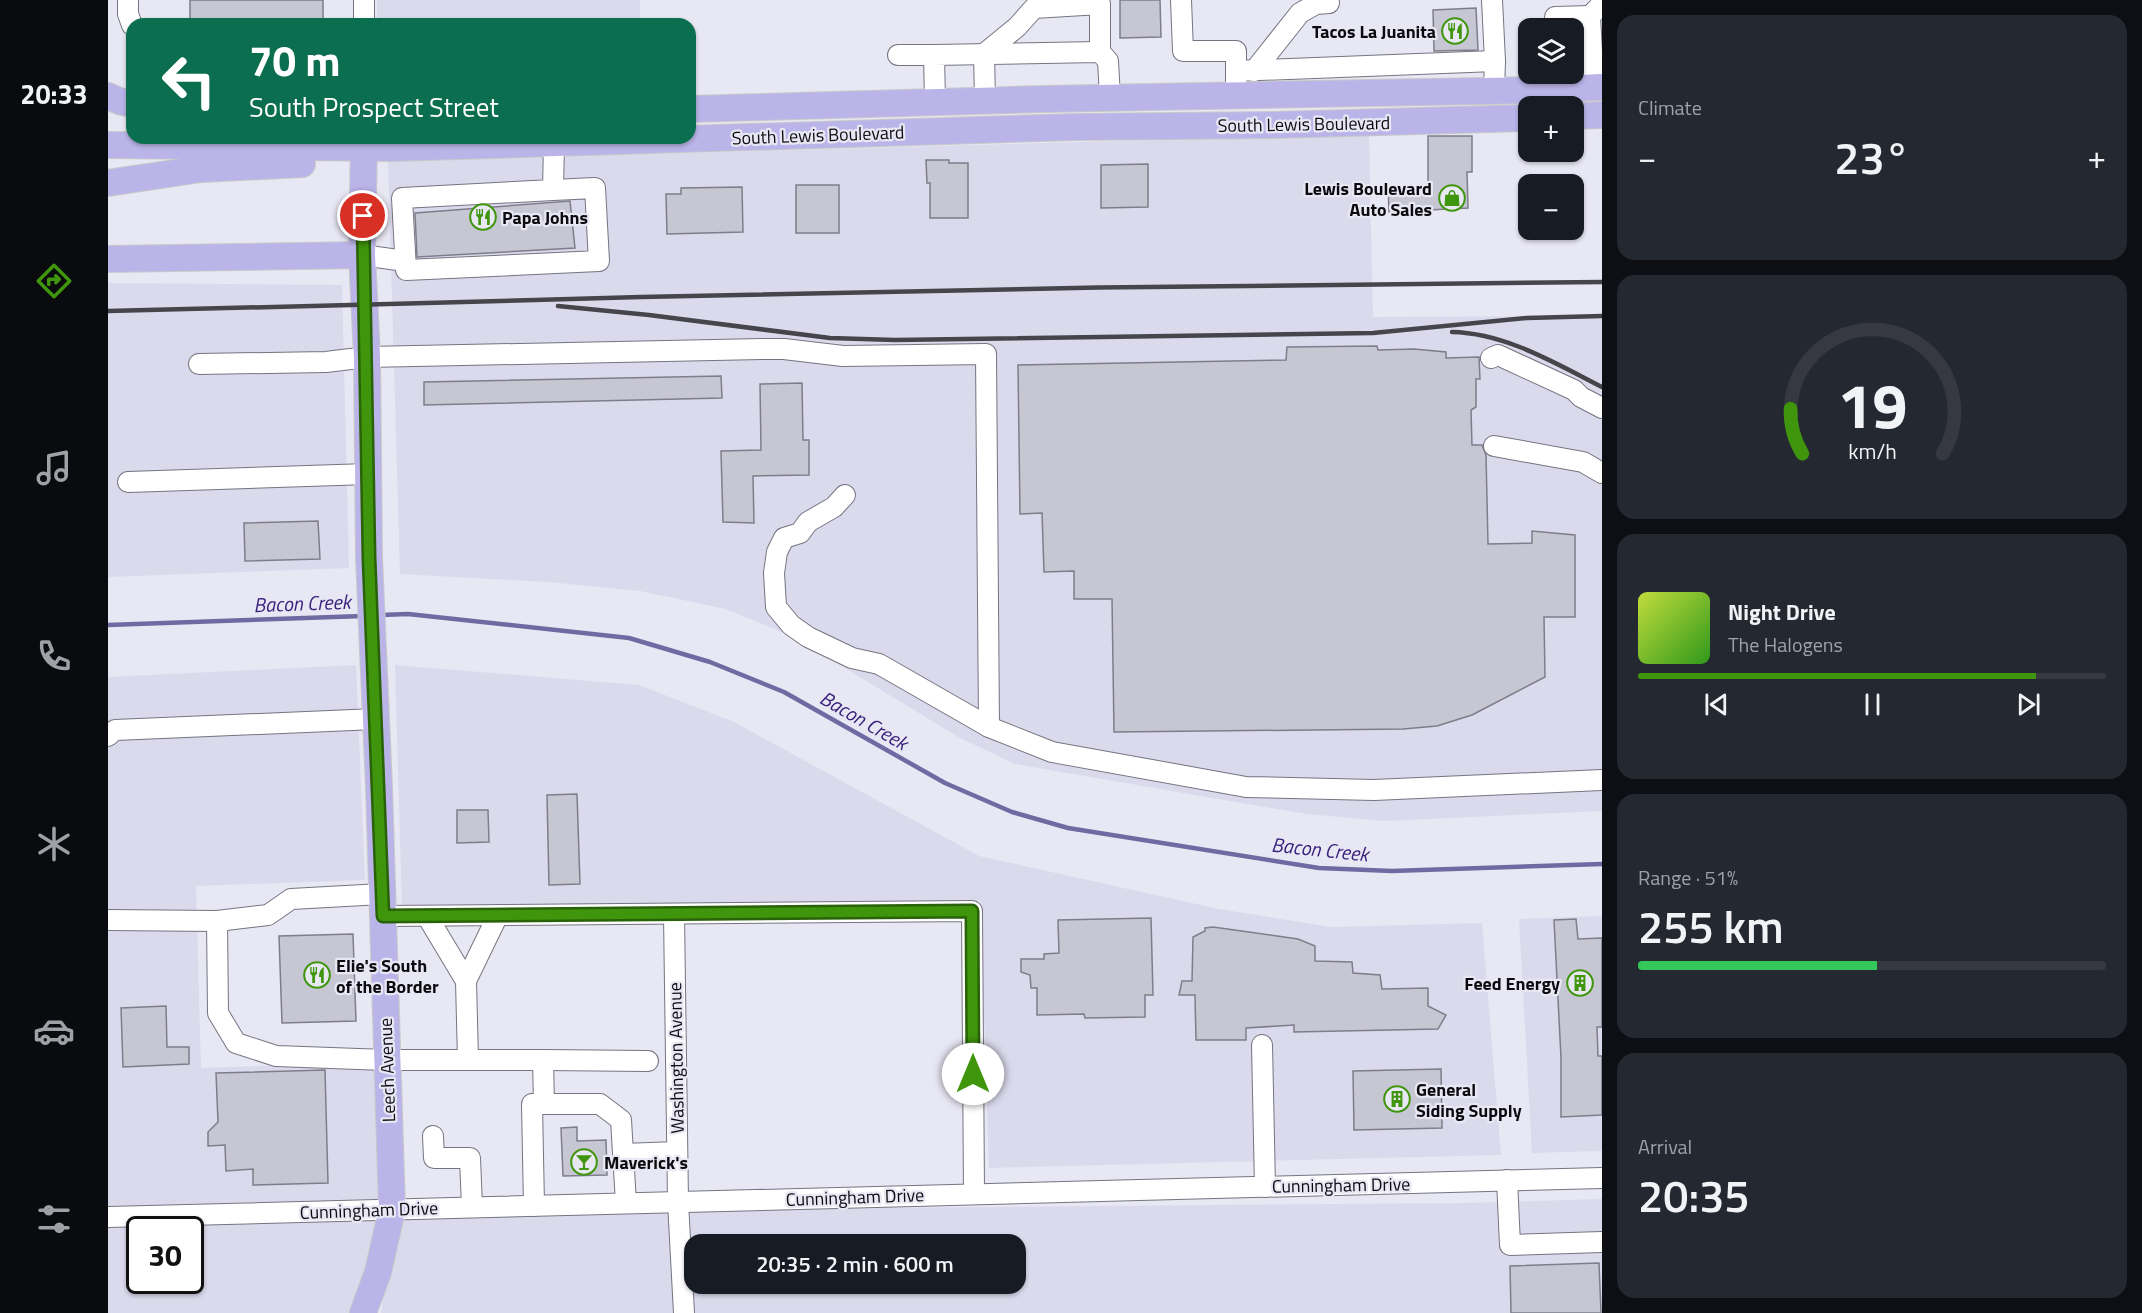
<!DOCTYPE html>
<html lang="en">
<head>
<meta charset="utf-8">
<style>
	:root { --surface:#171b24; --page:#242831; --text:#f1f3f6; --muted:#9ea1a6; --line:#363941; --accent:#3f960c }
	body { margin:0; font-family:"Titillium Web",sans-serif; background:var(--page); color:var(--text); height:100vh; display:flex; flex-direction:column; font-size:22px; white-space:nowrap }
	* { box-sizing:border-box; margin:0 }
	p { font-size:20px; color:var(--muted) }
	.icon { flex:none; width:33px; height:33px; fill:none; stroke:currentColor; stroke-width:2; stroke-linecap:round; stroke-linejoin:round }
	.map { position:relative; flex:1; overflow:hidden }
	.sheet { display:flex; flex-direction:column; gap:15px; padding:15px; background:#0d0f14; width:540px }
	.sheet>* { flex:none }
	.banner { position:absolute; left:18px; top:18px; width:570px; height:126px; border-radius:18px; box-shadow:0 2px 4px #0004; background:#0b6e4f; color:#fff; overflow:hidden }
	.fabs { position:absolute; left:1410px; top:18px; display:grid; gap:12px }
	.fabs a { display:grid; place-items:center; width:66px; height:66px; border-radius:12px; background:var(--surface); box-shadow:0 2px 4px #0004; font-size:30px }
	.speed { position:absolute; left:18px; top:1216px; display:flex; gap:12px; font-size:30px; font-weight:700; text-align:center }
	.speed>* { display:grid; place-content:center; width:78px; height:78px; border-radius:50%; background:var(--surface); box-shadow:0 2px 4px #0004; line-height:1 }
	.speed .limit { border:3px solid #111; border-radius:9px; background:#fff; color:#111 }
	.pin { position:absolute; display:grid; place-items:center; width:51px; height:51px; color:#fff; margin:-26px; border:3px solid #fff; border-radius:50%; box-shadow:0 2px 6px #0007 }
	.me { position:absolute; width:66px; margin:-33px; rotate:0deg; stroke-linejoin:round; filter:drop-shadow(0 0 4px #0008) }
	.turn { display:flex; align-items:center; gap:21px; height:126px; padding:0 24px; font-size:27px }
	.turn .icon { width:78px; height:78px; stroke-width:2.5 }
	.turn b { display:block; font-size:42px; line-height:51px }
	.big { font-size:45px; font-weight:600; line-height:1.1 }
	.sheet .card { flex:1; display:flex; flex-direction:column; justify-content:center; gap:9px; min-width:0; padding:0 21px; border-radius:18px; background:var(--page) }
	.sheet .dial { align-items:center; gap:0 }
	.dial svg { height:156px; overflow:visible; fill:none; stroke:var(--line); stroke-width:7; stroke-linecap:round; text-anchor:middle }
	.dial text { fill:var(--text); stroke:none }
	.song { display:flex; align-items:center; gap:18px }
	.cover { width:72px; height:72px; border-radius:9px; background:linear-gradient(135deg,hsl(70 70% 55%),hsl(110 70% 35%)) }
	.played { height:6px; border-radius:3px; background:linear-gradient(90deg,var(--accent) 85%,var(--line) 85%) }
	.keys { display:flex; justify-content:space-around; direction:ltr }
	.heat { display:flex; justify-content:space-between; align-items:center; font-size:33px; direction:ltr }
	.charge { height:9px; border-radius:4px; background:linear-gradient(90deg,#34c759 51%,var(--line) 0) }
	.trip { position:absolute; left:576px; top:1234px; width:342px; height:60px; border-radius:18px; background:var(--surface); box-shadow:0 2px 4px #0004; font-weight:600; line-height:60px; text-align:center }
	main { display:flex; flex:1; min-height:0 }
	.menu { display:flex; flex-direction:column; width:108px; justify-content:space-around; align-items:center; background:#090b0e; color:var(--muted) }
	.menu .icon { width:42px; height:42px }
	.menu .selected { color:var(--accent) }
	.menu b { font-size:27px; color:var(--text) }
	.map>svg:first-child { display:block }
	.built { fill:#dbdaed; fill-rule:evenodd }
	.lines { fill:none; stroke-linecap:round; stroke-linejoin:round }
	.stream { stroke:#706aa3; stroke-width:4.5 }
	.building { fill:#c7c6d3; stroke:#7e7d89; stroke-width:1.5 }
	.minor-casing { stroke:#757480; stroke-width:22 }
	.major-casing { stroke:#c9c9ca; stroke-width:28 }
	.minor { stroke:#fff; stroke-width:20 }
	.major { stroke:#bbb4e9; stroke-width:26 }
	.rail { stroke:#45454b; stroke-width:4.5 }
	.route-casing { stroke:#296208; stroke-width:15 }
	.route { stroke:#3f960c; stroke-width:10 }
	.labels { text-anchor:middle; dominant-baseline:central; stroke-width:4.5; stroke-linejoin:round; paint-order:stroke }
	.poi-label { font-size:18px; font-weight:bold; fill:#0b0b0f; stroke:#e8e7f4; text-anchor:start }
	.street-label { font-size:18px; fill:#0b0b0f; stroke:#e8e7f4 }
	.water-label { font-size:20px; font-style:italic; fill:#39217c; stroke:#e8e7f4 }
</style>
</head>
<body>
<main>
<nav class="menu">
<b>20:33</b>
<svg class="icon selected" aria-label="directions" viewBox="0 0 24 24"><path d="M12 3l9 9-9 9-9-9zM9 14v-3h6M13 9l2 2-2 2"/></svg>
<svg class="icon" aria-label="music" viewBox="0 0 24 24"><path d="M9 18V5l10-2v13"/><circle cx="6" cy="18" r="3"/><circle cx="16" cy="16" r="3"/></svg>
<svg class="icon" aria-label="phone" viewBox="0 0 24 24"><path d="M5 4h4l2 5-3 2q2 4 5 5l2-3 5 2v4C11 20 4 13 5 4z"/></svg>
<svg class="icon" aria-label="climate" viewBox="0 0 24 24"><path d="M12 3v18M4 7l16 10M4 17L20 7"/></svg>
<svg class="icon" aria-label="car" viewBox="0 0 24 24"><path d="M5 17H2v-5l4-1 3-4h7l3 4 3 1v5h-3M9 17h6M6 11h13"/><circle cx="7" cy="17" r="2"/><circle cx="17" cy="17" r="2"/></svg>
<svg class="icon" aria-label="filters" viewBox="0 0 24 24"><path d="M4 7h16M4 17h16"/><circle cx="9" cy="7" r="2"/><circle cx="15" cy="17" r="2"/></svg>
</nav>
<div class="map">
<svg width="1494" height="1313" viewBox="0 0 1494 1313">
	<rect width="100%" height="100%" fill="#e8e7f4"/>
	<g class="built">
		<rect x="269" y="0" width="263" height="24"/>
		<polygon points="1261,134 1265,317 1494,316 1494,811 1277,821 1198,814 907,764 852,738 686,637 618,609 532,591 440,582 292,574 280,161"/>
		<polygon points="0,283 234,285 241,568 0,577"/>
		<path d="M248,665L257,880L88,886L93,1068L270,1062L273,1160L269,1232L244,1313H0V677ZM32,1230H82V1281H32Z"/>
		<polygon points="287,665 531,685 626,722 871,856 1111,909 1223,927 1374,923 1393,1155 881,1168 872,900 294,909"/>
		<polygon points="1494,916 1494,1151 1424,1153 1411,919"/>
		<path d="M1494,1199V1313H273L289,1212L1353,1203ZM586,1245H908V1284H586Z"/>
	</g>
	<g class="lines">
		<g class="stream">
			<polyline points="273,615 300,614 521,638 602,662 676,692 837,783 904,812 960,828 1211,868 1284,871 1494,864"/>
			<polyline points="0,625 255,616"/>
		</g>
	</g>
	<g class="building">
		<rect x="82" y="0" width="133" height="24"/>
		<polygon points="1012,0 1052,0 1053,37 1012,38"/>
		<polygon points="1368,8 1370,50 1326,51 1325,10"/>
		<polygon points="1320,136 1364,136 1364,172 1359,172 1360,208 1281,212 1280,187 1320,186"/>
		<polygon points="818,160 841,160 841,163 860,163 860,218 822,218 822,183 819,183"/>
		<polygon points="1040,164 1040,207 993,208 993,165"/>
		<rect x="688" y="185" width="43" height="48"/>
		<polygon points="634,187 635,232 559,234 558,194 573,194 573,188"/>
		<polygon points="462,201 467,248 309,257 307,213"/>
		<polygon points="1269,346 1270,350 1306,349 1338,352 1338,358 1371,357 1372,379 1368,379 1368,407 1363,410 1364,445 1374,445 1378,455 1380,544 1424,543 1424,531 1467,535 1467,617 1436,617 1437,677 1364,715 1329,726 1295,729 1006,732 1004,599 966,599 966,571 936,572 934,513 912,514 910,365 1178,360 1179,347"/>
		<polygon points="613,376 614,398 316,405 316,382"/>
		<polygon points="694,383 695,440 701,440 701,475 645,476 646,523 615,522 613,451 653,450 652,384"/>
		<polygon points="210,521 212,559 137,561 136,523"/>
		<polygon points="469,794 472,884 441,885 439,795"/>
		<polygon points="349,810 380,810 381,842 349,843"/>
		<polygon points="1043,918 1045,995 1037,995 1037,1017 977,1018 976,1014 929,1015 929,988 923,988 922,975 913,972 913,959 936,959 936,954 951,953 950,920"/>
		<polygon points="1468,919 1470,939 1494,938 1494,1027 1489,1027 1490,1056 1494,1056 1494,1115 1453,1117 1453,1058 1446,920"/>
		<polygon points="1105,927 1190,939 1207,946 1207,961 1244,962 1245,973 1272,975 1274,989 1320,988 1320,1006 1338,1015 1330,1029 1186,1032 1186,1025 1138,1028 1138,1040 1088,1040 1087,995 1071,995 1074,981 1084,981 1085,937 1097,931 1097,928"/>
		<polygon points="245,934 248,1021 174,1023 171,936"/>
		<polygon points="58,1006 59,1047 81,1047 81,1064 15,1067 13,1008"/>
		<polygon points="1333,1069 1334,1128 1246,1130 1245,1071"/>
		<polygon points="217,1070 220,1183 145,1185 145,1169 118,1171 117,1145 100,1146 100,1132 110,1122 108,1073"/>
		<polygon points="469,1127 469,1141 498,1140 499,1175 455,1176 453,1128"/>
		<polygon points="1491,1263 1493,1313 1403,1313 1402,1266"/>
	</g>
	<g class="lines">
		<g class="minor-casing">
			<g id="minor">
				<polyline points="20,0 20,14 24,25"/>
				<polyline points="256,0 256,24"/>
				<polyline points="1073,0 1075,51 1128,51 1128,82"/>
				<polyline points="1384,0 1387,61"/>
				<polyline points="1482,16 1493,5 1493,0"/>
				<polyline points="1447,17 1482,16 1486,87"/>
				<polyline points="790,55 826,55"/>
				<polyline points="1128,71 1387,61 1386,90"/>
				<polyline points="1146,71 1192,13 1208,4 1221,3"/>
				<polyline points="877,100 876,54 909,27 926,8 992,4 992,52"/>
				<polyline points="827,102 826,55 992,52 1000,61 1002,97"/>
				<polyline points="445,190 294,198 298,270 491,261 487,188 445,190 446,143"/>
				<polyline points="254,255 297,261"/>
				<polyline points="1383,358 1390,355 1466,390 1473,397 1494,408"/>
				<polyline points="91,364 218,362 259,357 654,349 676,349 735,356 878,354 881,727"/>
				<polyline points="1386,446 1475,462 1494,473"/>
				<polyline points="20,482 260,474"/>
				<polyline points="737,495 726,507 700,522 692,533 676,538 669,552 666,573 668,607 683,625 700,637 744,658 771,664 881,727 944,752 1138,787 1266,790 1494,780"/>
				<polyline points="0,736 7,730 268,719"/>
				<polyline points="274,894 183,899 160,915 109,921 110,1013 128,1043 168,1056 278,1060 435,1060 436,1104"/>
				<polyline points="566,914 570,1202 576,1313"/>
				<polyline points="275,916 864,911 866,1194"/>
				<polyline points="319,916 358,981 360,1060"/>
				<polyline points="0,920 109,921"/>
				<polyline points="358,981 390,915"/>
				<polyline points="1154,1045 1157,1187"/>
				<polyline points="435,1060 540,1061"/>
				<polyline points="325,1136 326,1158 362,1158 364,1207"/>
				<polyline points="515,1154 569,1152"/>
				<polyline points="1399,1180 1402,1245 1494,1242"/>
				<polyline points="426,1206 424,1104 492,1104 513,1120 518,1203"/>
				<polyline points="0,1217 1494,1178"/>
			</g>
		</g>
		<g class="major-casing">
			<g id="major">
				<polyline points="0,96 11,101 24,104"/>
				<polyline points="582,109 936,99 1425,90 1494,87"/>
				<polyline points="1466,116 1494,115"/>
				<polyline points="0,145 284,148 968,127 1166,125 1420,118"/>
				<polyline points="0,183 93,169 194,164"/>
				<polyline points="0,259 254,255"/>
				<polyline points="255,1313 270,1272 284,1210 271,787 261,558 259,357 254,255 256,138"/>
			</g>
		</g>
		<use href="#minor" class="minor"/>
		<use href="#major" class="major"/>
		<g class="rail">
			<polyline points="450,306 541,315 722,338 787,340 1265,333 1419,318 1494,316"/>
			<path d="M0,311C178,308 355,301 533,297C853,289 1174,284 1494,282"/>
			<path d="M1344,332C1397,333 1447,363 1494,387"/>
		</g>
	</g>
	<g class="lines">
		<g class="route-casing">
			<polyline id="route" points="255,216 261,558 275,916 864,911 865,1074"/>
		</g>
		<use href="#route" class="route"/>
	</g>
	<defs>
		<g id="restaurant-ring" transform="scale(1.35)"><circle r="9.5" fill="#e8e7f4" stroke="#3f960c" stroke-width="1.5"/><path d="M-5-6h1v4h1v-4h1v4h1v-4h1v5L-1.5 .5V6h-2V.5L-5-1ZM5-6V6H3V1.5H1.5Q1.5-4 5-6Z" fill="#3f960c"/></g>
		<g id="shop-ring" transform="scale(1.35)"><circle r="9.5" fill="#e8e7f4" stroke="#3f960c" stroke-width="1.5"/><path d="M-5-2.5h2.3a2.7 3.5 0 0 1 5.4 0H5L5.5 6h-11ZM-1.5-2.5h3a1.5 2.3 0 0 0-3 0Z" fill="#3f960c"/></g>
		<g id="building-ring" transform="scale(1.35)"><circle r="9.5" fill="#e8e7f4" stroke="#3f960c" stroke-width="1.5"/><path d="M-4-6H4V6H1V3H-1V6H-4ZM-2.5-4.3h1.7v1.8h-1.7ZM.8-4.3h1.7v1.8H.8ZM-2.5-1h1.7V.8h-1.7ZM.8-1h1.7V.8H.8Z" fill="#3f960c"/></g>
		<g id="bar-ring" transform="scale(1.35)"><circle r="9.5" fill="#e8e7f4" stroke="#3f960c" stroke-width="1.5"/><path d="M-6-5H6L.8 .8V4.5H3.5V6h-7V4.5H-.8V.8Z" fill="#3f960c"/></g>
	</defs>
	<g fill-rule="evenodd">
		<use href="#restaurant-ring" x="1347" y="31"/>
		<use href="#shop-ring" x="1344" y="198"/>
		<use href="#restaurant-ring" x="375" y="217"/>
		<use href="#restaurant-ring" x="209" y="975"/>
		<use href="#building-ring" x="1472" y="983"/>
		<use href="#building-ring" x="1289" y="1099"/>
		<use href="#bar-ring" x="476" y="1162"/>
	</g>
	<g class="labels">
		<g class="poi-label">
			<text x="1328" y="31" text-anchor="end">Tacos La Juanita</text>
			<text x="1324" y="188" text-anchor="end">Lewis Boulevard<tspan x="1324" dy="21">Auto Sales</tspan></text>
			<text x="394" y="217">Papa Johns</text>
			<text x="228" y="965">Elie's South<tspan x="228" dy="21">of the Border</tspan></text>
			<text x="1452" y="983" text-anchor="end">Feed Energy</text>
			<text x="1308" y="1089">General<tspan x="1308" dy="21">Siding Supply</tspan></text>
			<text x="496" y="1162">Maverick's</text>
		</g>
		<g class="street-label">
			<text transform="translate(1196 124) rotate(-1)">South Lewis Boulevard</text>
			<text transform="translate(710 135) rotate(-2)">South Lewis Boulevard</text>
			<text transform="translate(568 1058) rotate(-91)">Washington Avenue</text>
			<text transform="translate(279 1070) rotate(-92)">Leech Avenue</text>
			<text transform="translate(1233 1185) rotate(-1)">Cunningham Drive</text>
			<text transform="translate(747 1197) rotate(-2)">Cunningham Drive</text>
			<text transform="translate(261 1210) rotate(-2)">Cunningham Drive</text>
		</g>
		<g class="water-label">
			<text transform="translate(194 603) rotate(-2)">Bacon Creek</text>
			<text transform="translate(756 720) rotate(30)">Bacon Creek</text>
			<text transform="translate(1212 849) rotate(6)">Bacon Creek</text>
		</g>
	</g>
</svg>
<div class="fabs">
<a><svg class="icon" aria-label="layers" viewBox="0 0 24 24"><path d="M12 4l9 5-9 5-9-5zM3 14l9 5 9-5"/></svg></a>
<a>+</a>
<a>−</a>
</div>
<div class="speed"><div class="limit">30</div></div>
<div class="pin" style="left:255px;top:216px;background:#d93025"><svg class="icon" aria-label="arrive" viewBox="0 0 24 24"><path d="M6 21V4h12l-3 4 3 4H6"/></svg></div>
<svg class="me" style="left:865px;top:1074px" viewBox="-20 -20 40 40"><circle r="19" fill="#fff"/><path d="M0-13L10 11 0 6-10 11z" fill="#3f960c"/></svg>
<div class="trip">20:35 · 2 min · 600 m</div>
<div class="banner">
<div class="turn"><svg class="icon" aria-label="left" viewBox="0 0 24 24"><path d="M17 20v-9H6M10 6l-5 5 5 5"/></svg><div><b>70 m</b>South Prospect Street</div></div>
</div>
</div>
<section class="sheet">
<div class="card"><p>Climate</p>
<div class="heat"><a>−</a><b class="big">23°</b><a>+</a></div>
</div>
<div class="card dial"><svg viewBox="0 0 100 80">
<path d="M14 69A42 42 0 1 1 86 69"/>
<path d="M14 69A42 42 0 0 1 8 46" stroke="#3f960c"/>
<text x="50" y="56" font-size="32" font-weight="700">19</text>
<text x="50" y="72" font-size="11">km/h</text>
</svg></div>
<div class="card">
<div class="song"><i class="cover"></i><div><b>Night Drive</b><p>The Halogens</p></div></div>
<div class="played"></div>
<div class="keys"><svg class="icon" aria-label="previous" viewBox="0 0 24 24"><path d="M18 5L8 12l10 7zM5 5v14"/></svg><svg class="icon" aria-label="pause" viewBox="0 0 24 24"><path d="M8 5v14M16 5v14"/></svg><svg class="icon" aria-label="next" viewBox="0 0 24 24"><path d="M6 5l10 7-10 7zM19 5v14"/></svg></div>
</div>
<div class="card"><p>Range · 51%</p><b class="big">255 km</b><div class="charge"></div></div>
<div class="card"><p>Arrival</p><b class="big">20:35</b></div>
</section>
</main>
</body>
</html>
